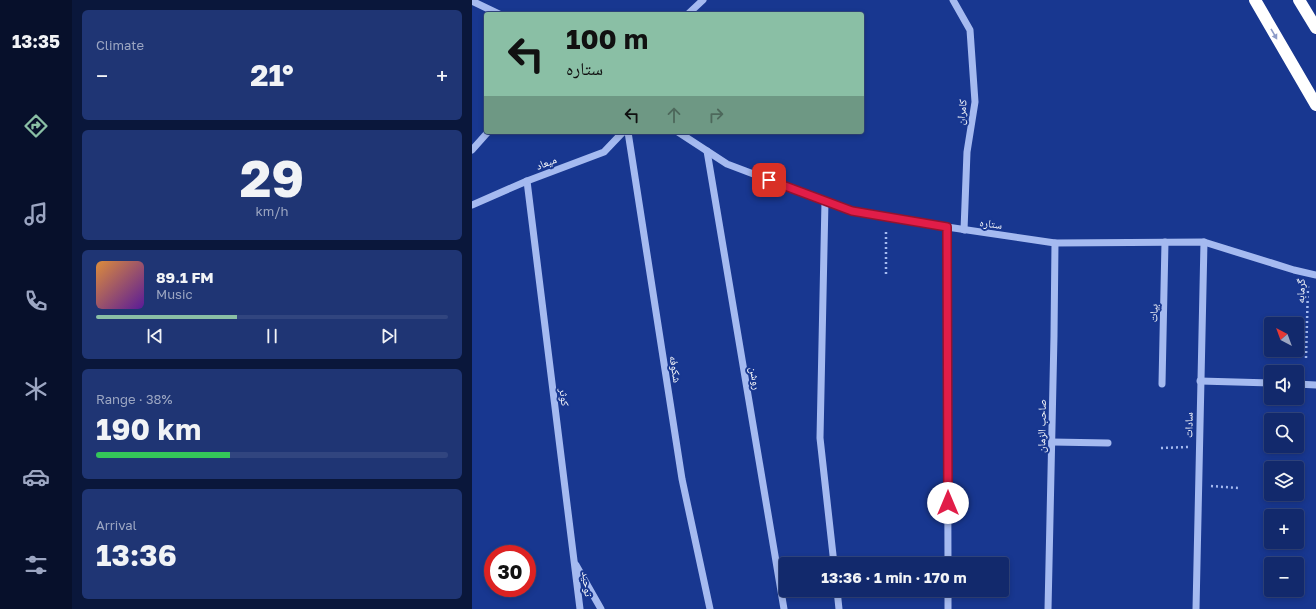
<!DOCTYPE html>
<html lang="en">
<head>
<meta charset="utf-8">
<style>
	:root { --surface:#12296c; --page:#1f3574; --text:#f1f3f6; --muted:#9ca6c2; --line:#31457f; --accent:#8abfa5 }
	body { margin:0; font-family:"Golos Text","Noto Naskh Arabic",sans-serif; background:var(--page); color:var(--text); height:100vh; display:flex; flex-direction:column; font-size:15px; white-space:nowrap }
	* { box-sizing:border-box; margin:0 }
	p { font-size:13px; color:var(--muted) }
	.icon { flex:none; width:22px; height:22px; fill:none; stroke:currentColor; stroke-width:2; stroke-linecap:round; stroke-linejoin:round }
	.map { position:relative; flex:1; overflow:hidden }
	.details { display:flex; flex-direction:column; gap:10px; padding:10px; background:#0a173b; width:400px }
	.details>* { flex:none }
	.guide { position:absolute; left:12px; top:12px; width:380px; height:122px; border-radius:4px; box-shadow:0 2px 6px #0003,0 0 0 1px var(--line); background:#8abfa5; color:#111; overflow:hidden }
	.needle { width:26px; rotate:319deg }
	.controls { position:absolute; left:792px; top:317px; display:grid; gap:8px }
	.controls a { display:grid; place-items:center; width:40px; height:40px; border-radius:4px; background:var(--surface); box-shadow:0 2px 6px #0003,0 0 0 1px var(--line); font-size:20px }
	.speed { position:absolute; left:12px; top:545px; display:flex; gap:8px; font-size:20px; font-weight:700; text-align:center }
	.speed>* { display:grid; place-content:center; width:52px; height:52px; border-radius:50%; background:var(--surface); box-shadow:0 2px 6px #0003,0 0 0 1px var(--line); line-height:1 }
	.speed .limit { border:6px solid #d22; background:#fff; color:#111 }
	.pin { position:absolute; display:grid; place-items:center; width:34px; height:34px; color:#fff; margin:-17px; border-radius:8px; box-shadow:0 2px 6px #0006 }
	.me { position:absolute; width:44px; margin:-22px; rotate:0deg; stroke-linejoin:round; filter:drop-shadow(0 0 3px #0008) }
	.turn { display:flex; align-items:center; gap:14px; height:84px; padding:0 16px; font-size:18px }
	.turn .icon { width:52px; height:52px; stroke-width:2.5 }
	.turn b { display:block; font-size:28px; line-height:34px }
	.lanes { display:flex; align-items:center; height:38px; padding:0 16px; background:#0003; justify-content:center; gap:20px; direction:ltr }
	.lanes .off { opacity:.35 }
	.big { font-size:30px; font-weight:700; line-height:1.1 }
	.details .card { flex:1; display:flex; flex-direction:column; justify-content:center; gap:6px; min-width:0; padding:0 14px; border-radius:6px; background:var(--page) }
	.details .dial { align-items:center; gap:0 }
	.dial b { font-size:52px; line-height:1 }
	.song { display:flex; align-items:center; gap:12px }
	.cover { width:48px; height:48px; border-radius:6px; background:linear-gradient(135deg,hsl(30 70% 55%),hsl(270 70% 35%)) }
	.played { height:4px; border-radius:2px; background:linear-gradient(90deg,var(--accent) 40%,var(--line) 40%) }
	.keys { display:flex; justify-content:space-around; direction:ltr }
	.heat { display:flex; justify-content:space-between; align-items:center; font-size:22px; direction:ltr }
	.charge { height:6px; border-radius:3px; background:linear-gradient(90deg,#34c759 38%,var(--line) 0) }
	.trip { position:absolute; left:307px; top:557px; width:230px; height:40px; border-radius:4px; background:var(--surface); box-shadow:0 2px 6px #0003,0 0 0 1px var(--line); font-weight:700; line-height:40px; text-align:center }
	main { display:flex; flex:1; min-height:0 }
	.tab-bar { display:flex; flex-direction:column; width:72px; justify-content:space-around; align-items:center; background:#07102b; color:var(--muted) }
	.tab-bar .icon { width:28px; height:28px }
	.tab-bar .active { color:var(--accent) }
	.tab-bar b { font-size:18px; color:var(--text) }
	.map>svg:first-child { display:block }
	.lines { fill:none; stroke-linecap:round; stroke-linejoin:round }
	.path { stroke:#a5baf0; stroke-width:2.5; stroke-dasharray:2 3; stroke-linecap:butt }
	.minor { stroke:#a5baf0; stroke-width:7 }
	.highway { stroke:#fff; stroke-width:12 }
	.oneway { fill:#8c9bc8 }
	.route-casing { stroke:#92132f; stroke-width:10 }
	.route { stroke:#e11d48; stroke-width:7 }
	.labels { text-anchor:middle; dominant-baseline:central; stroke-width:4; stroke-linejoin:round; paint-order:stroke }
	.street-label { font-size:11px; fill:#fff; stroke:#183790 }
</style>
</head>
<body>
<main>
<nav class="tab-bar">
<b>13:35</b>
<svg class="icon active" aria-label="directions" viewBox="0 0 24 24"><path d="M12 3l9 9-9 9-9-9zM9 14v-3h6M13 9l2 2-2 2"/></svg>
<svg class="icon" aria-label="music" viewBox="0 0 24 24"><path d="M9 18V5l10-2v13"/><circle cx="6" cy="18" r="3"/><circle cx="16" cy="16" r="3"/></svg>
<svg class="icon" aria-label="phone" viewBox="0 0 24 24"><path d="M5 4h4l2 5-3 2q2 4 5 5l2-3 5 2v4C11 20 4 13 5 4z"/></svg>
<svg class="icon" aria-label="climate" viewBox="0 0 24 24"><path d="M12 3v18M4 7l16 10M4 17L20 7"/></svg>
<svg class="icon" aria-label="car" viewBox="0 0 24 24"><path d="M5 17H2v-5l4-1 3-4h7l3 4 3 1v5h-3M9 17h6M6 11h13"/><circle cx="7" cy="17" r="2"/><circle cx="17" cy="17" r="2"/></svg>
<svg class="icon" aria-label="filters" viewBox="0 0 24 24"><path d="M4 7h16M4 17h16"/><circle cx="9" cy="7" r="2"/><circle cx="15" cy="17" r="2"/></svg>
</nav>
<section class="details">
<div class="card"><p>Climate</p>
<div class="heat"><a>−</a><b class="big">21°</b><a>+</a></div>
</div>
<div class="card dial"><b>29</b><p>km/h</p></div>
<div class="card">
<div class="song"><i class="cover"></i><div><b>89.1 FM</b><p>Music</p></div></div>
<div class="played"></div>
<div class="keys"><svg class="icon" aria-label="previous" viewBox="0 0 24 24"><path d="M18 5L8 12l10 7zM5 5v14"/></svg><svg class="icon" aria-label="pause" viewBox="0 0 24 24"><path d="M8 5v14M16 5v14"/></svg><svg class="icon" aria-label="next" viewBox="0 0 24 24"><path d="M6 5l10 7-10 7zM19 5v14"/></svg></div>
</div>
<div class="card"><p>Range · 38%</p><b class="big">190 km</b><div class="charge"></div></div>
<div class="card"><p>Arrival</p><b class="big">13:36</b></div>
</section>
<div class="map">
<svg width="844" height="609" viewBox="0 0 844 609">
	<rect width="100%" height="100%" fill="#183790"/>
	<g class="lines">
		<g class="path">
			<polyline points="414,274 414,229"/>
			<polyline points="834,358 836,286"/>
			<polyline points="689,448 716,447"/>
			<polyline points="739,486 766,488"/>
		</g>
		<g class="minor">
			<polyline points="481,0 498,30 503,102 495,152 492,230"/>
			<polyline points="0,1 27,14"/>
			<polyline points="216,14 231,0"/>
			<polyline points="156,132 210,479 238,609"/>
			<polyline points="206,132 255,164 380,211 475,227 583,243 732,242 822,270 844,275"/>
			<polyline points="0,150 16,132"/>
			<polyline points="235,151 312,609"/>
			<polyline points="55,181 108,609"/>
			<polyline points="353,201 348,438 362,564"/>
			<polyline points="0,205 55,181 132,152 151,132"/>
			<polyline points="475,227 476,564"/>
			<polyline points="728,381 799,383"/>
			<polyline points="690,384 693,242"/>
			<polyline points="825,384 844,385"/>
			<polyline points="580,442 636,443"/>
			<polyline points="104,565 129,609"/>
			<polyline points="365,590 367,609"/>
			<polyline points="476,590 476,609"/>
			<polyline points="576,609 582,336 583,243"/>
			<polyline points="724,609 732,242"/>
		</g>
		<g class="highway">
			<polyline points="783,0 844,105"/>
			<polyline points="827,0 844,28"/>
		</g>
	</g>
	<defs><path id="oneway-solid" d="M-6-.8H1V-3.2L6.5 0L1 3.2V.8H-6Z"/></defs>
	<use class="oneway" href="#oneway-solid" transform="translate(802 34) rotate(60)"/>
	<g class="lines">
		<g class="route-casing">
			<polyline id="route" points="297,180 380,211 475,227 476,503"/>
		</g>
		<use href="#route" class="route"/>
	</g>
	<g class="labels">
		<g class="street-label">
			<text transform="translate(489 112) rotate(-84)">کامران</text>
			<text transform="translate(74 162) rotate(-21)">میعاد</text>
			<text transform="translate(519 223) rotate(8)">ستاره</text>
			<text transform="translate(828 291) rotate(-88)">گرمابه</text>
			<text transform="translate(681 313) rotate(-89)">بیات</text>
			<text transform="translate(204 369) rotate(81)">شکوفه</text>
			<text transform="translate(284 378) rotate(80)">روشن</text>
			<text transform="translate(93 397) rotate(83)">کوثر</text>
			<text transform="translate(716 425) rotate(-89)">سادات</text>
			<text transform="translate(569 426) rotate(-89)">صاحب الزمان</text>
			<text transform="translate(116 584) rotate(83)">توحید</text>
		</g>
	</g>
</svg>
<div class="controls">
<a><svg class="needle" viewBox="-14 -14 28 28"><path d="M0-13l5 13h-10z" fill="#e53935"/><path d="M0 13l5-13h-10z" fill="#9ca6c2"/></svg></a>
<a><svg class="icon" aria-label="sound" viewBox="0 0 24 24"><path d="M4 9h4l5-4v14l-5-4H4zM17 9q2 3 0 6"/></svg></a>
<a><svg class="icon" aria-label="search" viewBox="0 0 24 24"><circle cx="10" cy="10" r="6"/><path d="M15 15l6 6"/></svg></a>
<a><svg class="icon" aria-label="layers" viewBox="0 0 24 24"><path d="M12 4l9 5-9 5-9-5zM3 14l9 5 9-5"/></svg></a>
<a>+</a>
<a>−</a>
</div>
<div class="speed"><div class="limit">30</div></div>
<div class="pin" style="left:297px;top:180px;background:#d93025"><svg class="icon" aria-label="arrive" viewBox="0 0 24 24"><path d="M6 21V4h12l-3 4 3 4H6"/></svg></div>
<svg class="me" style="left:476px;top:503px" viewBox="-20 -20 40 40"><circle r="19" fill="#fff"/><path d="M0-13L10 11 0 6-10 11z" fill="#e11d48"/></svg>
<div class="trip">13:36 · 1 min · 170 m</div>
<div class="guide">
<div class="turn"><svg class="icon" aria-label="left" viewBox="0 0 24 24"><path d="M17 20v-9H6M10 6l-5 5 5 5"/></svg><div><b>100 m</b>ستاره</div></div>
<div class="lanes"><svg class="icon" aria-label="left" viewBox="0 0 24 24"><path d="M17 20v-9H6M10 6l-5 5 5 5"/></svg><svg class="icon off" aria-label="ahead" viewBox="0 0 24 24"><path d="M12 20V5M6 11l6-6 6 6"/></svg><svg class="icon off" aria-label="right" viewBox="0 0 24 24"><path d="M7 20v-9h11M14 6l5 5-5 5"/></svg></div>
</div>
</div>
</main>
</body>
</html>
